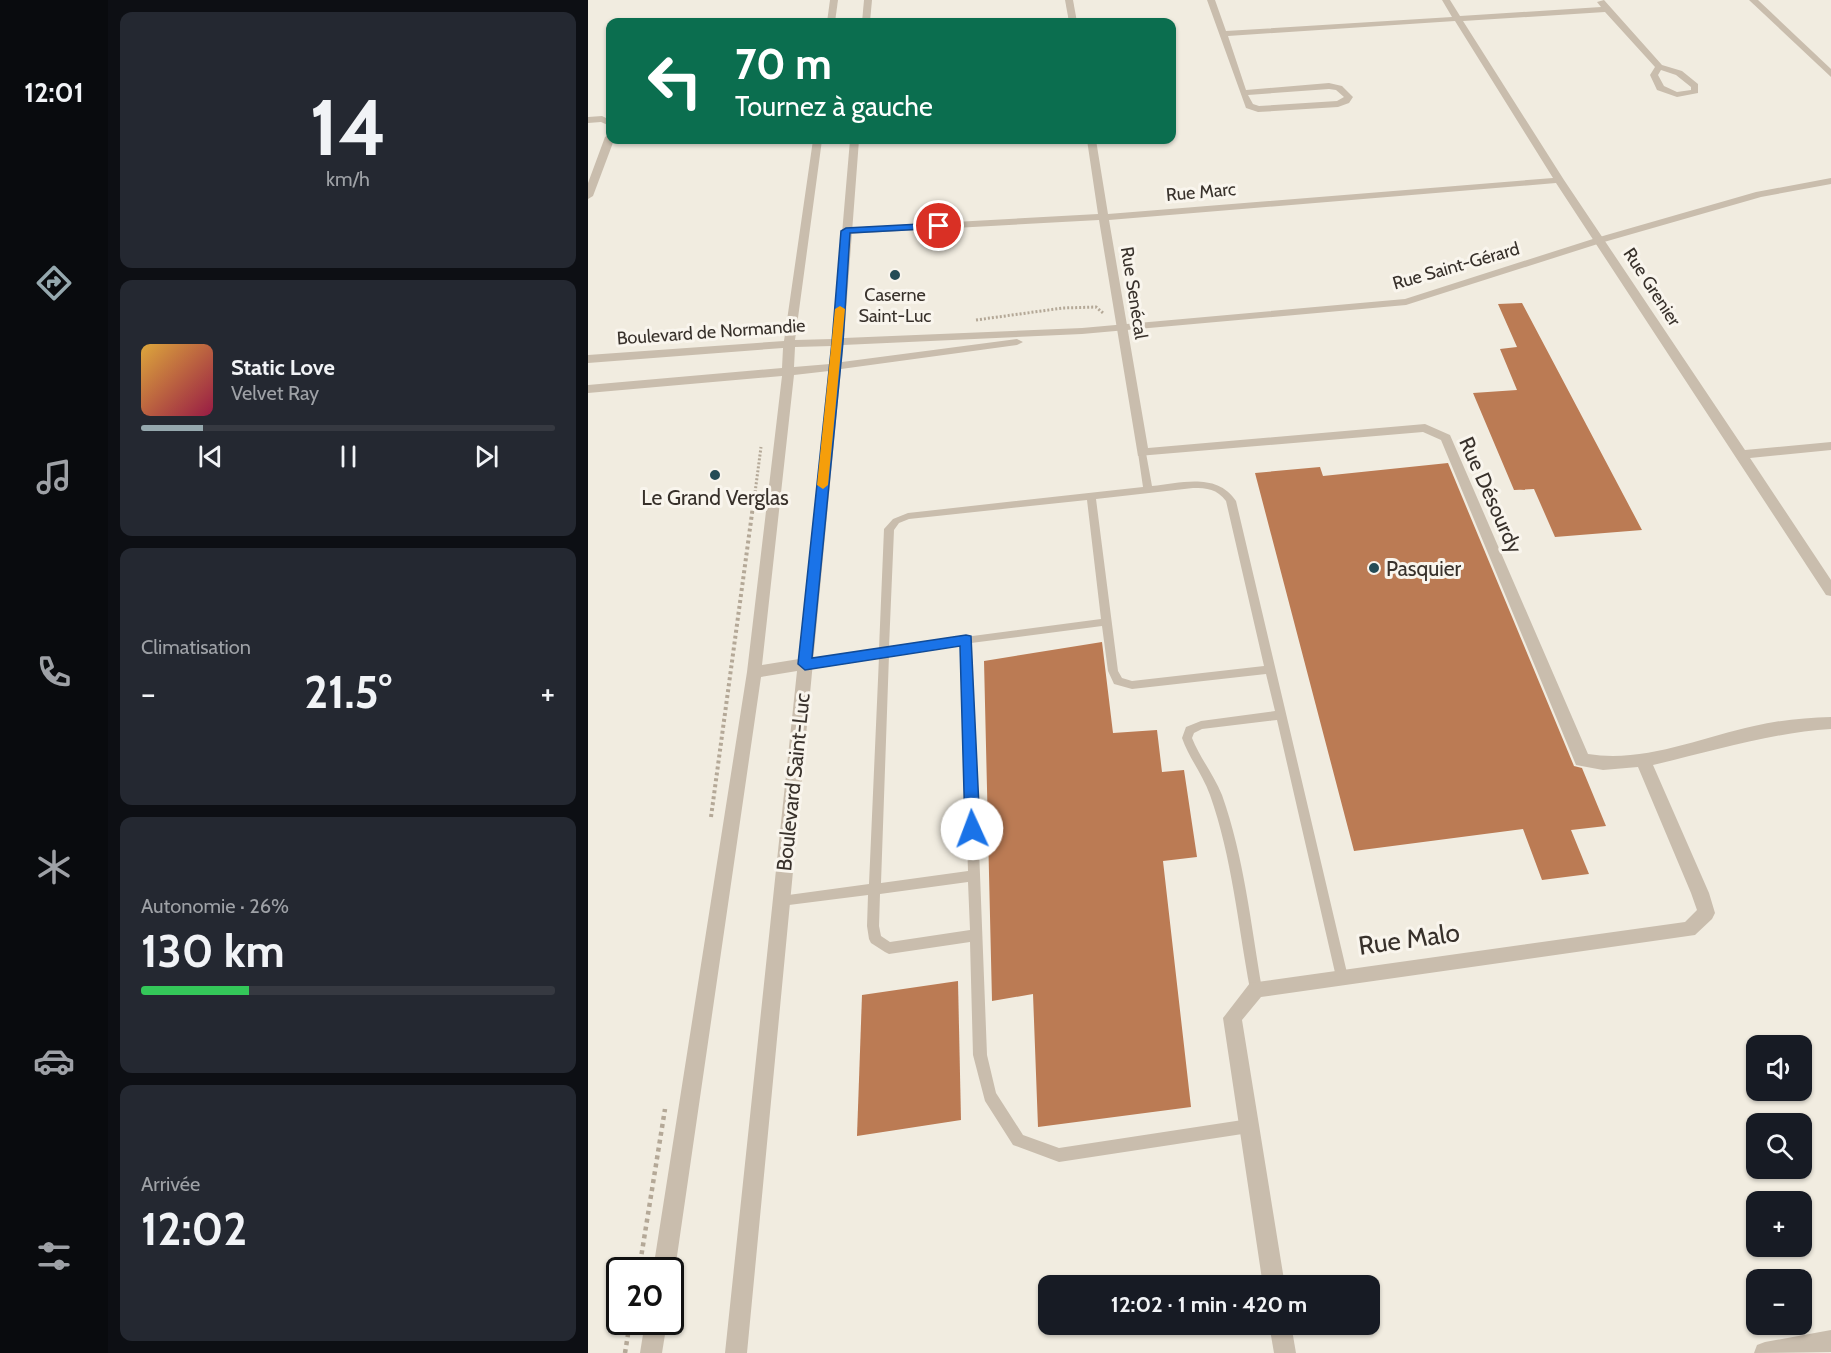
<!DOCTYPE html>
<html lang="fr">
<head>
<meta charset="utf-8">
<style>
	:root { --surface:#171b24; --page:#242831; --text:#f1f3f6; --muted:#9ea1a6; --line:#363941; --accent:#95a8ae }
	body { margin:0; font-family:Cabin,sans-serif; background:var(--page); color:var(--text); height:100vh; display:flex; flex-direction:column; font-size:22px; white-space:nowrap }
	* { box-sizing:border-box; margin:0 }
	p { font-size:20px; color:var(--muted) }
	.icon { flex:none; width:33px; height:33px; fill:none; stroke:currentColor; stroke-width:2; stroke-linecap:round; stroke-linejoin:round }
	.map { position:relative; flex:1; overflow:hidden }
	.drawer { display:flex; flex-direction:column; gap:12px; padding:12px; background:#0d0f14; width:480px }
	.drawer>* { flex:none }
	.guide { position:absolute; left:18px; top:18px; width:570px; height:126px; border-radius:12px; box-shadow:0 2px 4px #0004; background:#0b6e4f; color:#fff; overflow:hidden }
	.tools { position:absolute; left:1158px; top:1035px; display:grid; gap:12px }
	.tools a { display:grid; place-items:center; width:66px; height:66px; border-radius:12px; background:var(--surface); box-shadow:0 2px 4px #0004; font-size:30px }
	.speed { position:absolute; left:18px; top:1257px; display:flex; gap:12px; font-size:30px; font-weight:700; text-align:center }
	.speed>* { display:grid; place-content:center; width:78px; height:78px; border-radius:50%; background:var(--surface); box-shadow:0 2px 4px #0004; line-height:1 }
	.speed .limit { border:3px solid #111; border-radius:9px; background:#fff; color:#111 }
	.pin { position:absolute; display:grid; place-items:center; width:51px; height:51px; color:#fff; margin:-26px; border:3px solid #fff; border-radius:50%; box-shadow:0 2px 6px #0007 }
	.me { position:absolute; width:66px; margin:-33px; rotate:358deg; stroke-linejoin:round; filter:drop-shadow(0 0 4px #0008) }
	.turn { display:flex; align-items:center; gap:21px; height:126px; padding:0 30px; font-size:27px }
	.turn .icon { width:78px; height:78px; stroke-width:2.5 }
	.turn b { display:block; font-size:42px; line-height:51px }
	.big { font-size:45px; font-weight:700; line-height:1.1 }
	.drawer .tile { flex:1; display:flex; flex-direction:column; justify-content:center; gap:9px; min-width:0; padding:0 21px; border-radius:12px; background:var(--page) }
	.drawer .dial { align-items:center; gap:0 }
	.dial b { font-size:78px; line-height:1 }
	.song { display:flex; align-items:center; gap:18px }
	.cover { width:72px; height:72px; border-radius:9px; background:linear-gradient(135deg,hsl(40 70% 55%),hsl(340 70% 35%)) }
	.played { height:6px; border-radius:3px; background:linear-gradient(90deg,var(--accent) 15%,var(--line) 15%) }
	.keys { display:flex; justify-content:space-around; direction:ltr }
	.heat { display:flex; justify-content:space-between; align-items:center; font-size:33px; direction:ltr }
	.charge { height:9px; border-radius:4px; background:linear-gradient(90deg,#34c759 26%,var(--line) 0) }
	.trip { position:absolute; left:450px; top:1275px; width:342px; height:60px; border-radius:12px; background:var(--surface); box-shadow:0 2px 4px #0004; font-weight:700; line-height:60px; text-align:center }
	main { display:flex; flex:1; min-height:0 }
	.dock { display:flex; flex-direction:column; width:108px; justify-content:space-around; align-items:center; background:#090b0e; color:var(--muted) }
	.dock .icon { width:42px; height:42px }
	.dock .selected { color:var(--accent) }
	.dock b { font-size:27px; color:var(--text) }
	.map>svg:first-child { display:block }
	.building { fill:#bb7b54 }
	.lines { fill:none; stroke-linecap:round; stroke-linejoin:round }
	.path-far2 { stroke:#b4a897; stroke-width:3; stroke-dasharray:2 2; stroke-linecap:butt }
	.path-far1 { stroke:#b4a897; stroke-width:4; stroke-dasharray:3 3; stroke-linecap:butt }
	.path { stroke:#b4a897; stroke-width:4.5; stroke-dasharray:4 4; stroke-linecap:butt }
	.service { fill:#c9bdad; fill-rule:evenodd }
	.minor { fill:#c9bdad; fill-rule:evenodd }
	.tertiary { fill:#c9bdad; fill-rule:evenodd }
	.route { fill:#1a73e8; stroke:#114b97; stroke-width:1.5 }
	.slow { fill:#f59e0b }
	.poi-dot { fill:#244c56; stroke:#f9f5ed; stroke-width:2 }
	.labels { text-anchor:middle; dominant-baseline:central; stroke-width:6; stroke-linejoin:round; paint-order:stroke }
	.far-street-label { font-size:18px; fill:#38312b; stroke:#f9f5ed }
	.far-poi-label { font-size:18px; fill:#38312b; stroke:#f9f5ed }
	.street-label { font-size:21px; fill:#38312b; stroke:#f9f5ed }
	.poi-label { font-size:21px; fill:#38312b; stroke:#f9f5ed }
	.near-street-label { font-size:26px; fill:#38312b; stroke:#f9f5ed }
</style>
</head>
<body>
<main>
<nav class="dock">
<b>12:01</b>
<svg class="icon selected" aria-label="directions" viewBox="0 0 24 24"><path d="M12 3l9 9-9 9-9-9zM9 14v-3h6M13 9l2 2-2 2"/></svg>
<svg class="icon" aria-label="music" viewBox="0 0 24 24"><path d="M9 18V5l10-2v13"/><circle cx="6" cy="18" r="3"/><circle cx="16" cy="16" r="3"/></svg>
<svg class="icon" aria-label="phone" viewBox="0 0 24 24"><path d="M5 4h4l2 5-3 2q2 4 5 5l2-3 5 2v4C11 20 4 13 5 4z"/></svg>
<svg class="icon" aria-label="climate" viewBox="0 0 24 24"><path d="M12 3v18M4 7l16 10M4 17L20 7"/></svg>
<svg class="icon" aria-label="car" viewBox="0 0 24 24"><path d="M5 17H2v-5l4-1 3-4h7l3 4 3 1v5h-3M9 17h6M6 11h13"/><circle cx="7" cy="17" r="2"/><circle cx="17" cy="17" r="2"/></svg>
<svg class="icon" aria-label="filters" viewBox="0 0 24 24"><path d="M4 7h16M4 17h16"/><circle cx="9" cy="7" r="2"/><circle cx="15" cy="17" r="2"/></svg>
</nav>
<section class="drawer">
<div class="tile dial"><b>14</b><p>km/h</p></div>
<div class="tile">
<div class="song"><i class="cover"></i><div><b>Static Love</b><p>Velvet Ray</p></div></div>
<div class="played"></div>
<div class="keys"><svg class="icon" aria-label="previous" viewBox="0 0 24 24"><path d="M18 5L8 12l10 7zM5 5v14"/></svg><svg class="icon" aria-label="pause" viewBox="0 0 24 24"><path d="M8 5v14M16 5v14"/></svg><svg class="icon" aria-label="next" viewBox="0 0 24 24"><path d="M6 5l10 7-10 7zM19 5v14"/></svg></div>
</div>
<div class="tile"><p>Climatisation</p>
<div class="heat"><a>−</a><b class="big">21.5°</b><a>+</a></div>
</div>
<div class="tile"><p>Autonomie · 26%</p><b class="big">130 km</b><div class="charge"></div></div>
<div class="tile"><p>Arrivée</p><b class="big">12:02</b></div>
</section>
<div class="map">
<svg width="1243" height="1353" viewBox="0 0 1243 1353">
	<rect width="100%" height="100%" fill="#f1ece0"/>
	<g class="building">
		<polygon points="934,303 1054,530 967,537 946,489 926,490 885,393 929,390 912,349 929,347 910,304"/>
		<polygon points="860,463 986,766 994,768 1018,826 983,830 1001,874 954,880 935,829 766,851 667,473 732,467 735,476"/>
		<polygon points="514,642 525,733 569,730 574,772 596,770 609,857 575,861 603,1107 450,1127 445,994 404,1001 396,661"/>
		<polygon points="370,981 373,1120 269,1136 274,995"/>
	</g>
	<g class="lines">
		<g class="path-far2">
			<polyline points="388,320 475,308 508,307 515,313"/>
			<polyline points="165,508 173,447"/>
		</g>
		<polyline class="path-far1" points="123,817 165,506"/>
		<g class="path">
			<polyline points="51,1270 77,1109"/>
			<polyline points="37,1353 42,1322"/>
		</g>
		<path class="service" d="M554,450L558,453L564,486C593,483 629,472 648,501L760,977L758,981L754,983L750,981L748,977L689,720L614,729L606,733L604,738C612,758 626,775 634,795C656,857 663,925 674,989L673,993L668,995L663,993L662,989C650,925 644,857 622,795C615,775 601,758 594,738L598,727L613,721L687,711L678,674L544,689L526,684L520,671L514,626L383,643L399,1055L408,1093L435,1135L471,1148L661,1119L666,1121L668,1126L666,1131L661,1133L471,1162L425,1145L397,1101L385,1055L382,942L301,954L297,952L283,943L281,939L279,926L280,895L193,906L189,905L187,901L189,897L193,896L281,884L291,657L217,668L213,667L212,664L213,661L217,660L291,649L296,529L305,519L320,513L555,487L550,453ZM605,488C619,488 629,489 638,501L676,666L544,681L534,678L530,671L508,499ZM499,500L513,619L301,647L306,530L311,523L321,519ZM373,645L380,871L293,883L301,655ZM380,882L382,930L302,942L293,936L291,926L292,894Z"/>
		<g class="minor">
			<polygon points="477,0 485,0 489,22 481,22"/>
			<path d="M619,0H627L638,31L864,17L854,0H862L872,16L1013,7L1009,2L1016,0L1074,65L1094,71L1110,84V93L1089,97L1069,90L1062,75L1067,67L1017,12L875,21L976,180L1157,450L1243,442V450L1162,458L1243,580V596L1238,595L968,183L521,220L560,448L837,424L862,435L1000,754C1056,763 1111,738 1166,726C1191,720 1217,718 1243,717V729C1181,733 1125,751 1065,765L1121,893L1127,913L1124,919L1107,935L673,997L654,1020L697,1286H675L635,1018L662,983L1097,922L1109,910L1103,893L1050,767L1015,770L988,765L853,440L835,432L550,456L511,220L258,234L253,231L258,228L510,214L499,140H508L520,214L965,178L867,21L640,36L658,90L741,83L754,86L765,97L761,103L750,107L670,112L658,108ZM1073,70L1088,75L1103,87V90L1089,92L1076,86L1070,75ZM741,89L748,90L756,97L749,101L671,106L665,104L660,95Z"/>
			<polygon points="1161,0 1170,0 1243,69 1243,77"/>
			<polygon points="0,117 14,116 22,120 22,126 13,122 0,123"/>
			<polygon points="22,134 22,140 26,140 5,196 0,199 0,183 17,137"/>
			<polygon points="681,1324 703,1324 708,1353 686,1353"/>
			<polygon points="1243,1330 1243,1352 1166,1353 1169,1345 1177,1342"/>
		</g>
		<g class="tertiary">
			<polygon points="242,0 250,0 247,22 239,22"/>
			<polygon points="276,0 284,0 282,22 274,22"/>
			<path d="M225,140H234L207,340L245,339L262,140H271L256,338L494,328L817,299L1008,238L1168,192L1243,178V184L1173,197L1016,242L818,305L494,334L255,345L254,362L429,339L435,342L429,345L253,369L159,1353H137L209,671L173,677L87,1270L82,1278V1270H65L159,672L194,376L0,393V385L194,368L195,348L0,363V355L196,341ZM244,346L242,364L206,367L207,347ZM241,371L211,659L174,665L206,375Z"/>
			<polygon points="57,1322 79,1322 74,1353 52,1353"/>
		</g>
	</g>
	<polygon class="route" points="351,223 355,224 355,228 262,233 255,342 224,658 378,635 383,636 392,829 390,833 384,835 379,833 377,829 372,646 217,670 210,664 244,342 253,231 258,228"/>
	<polygon class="slow" points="252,306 257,309 240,485 235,489 229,485 247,309"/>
	<g class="poi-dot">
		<circle cx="307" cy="275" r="6"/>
		<circle cx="127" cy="475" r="6"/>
		<circle cx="786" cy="568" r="6"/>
	</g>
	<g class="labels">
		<g class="far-street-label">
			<text transform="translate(613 192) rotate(-5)">Rue Marc</text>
			<text transform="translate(868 266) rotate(-16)">Rue Saint-Gérard</text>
			<text transform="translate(1064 287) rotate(57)">Rue Grenier</text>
			<text transform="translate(546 293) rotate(81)">Rue Senécal</text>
			<text transform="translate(123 332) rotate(-4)">Boulevard de Normandie</text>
		</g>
		<g class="far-poi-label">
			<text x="307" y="295">Caserne<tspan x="307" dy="21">Saint-Luc</tspan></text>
		</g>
		<g class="street-label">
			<text transform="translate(903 495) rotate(66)">Rue Désourdy</text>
			<text transform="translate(205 782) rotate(-84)">Boulevard Saint-Luc</text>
		</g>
		<g class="poi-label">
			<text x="127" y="497">Le Grand Verglas</text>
			<text x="798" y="568" text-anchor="start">Pasquier</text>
		</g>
		<g class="near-street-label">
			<text transform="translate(821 939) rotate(-8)">Rue Malo</text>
		</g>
	</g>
</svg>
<div class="tools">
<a><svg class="icon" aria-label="sound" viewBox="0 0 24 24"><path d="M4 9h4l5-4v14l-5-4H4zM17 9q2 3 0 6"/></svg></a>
<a><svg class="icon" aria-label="search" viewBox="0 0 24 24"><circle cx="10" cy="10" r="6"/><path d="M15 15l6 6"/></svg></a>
<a>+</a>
<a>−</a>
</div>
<div class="speed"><div class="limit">20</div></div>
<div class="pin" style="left:351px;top:226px;background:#d93025"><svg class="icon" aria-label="arrive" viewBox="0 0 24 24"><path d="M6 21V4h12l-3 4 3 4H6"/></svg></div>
<svg class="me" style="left:384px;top:829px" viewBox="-20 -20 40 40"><circle r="19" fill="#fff"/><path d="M0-13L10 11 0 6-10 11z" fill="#1a73e8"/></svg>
<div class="trip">12:02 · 1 min · 420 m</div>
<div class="guide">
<div class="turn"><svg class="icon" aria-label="left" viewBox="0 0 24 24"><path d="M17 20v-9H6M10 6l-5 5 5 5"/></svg><div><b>70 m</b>Tournez à gauche</div></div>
</div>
</div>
</main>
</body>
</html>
